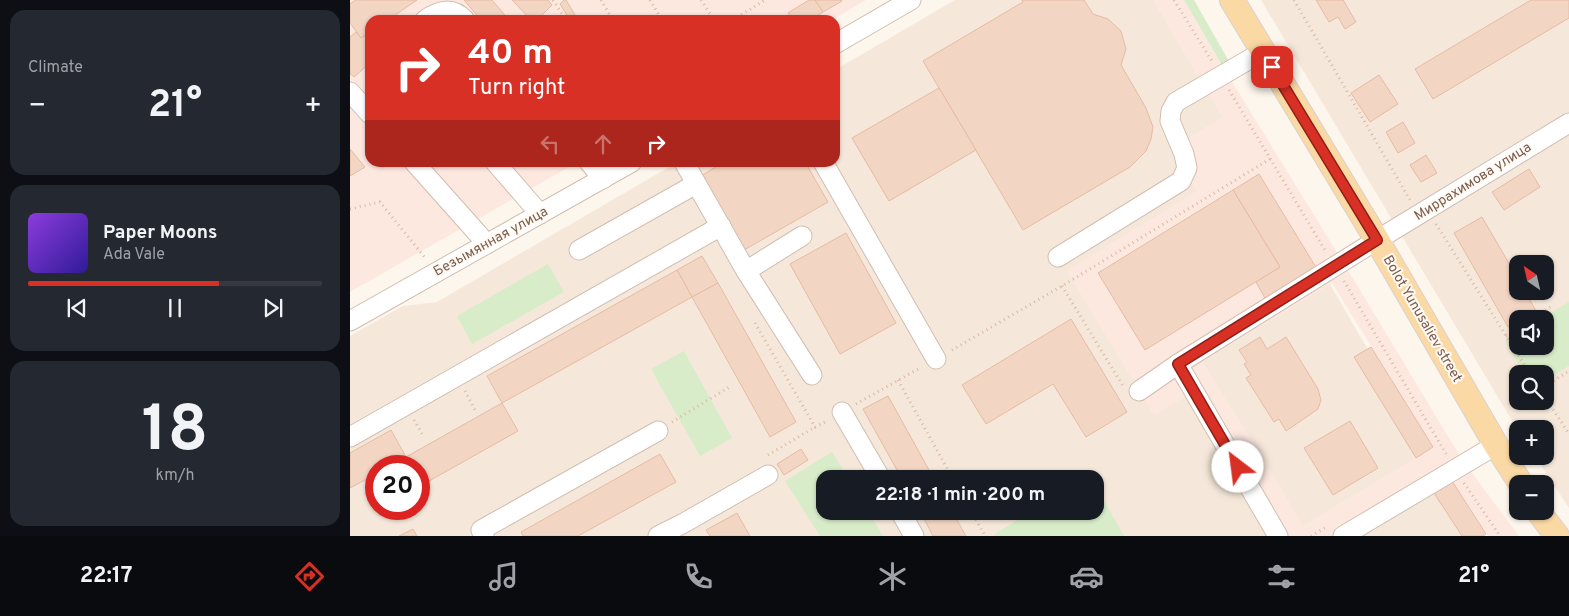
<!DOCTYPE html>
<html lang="en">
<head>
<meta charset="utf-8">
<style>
	:root { --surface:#171b24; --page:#242831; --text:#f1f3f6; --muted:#9ea1a6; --line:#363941; --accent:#d93025 }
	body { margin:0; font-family:Overpass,sans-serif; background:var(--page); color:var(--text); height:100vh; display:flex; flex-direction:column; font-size:19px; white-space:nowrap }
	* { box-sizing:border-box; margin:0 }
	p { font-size:16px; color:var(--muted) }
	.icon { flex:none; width:28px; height:28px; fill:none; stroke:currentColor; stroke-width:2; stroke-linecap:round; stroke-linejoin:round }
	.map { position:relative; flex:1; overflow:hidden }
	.sheet { display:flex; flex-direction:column; gap:10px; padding:10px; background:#0d0f14; width:350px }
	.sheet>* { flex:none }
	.hud { position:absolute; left:15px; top:15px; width:475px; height:152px; border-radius:15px; box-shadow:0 1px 4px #0004; background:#d93025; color:#fff; overflow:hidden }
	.needle { width:32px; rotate:326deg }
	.fabs { position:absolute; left:1159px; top:255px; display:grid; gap:10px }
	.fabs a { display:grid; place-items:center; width:45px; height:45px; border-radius:10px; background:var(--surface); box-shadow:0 1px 4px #0004; font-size:25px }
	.speed { position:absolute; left:15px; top:455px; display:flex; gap:10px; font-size:25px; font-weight:700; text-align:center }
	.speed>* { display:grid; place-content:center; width:65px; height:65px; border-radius:50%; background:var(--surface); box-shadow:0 1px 4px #0004; line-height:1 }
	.speed .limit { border:8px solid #d22; background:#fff; color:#111 }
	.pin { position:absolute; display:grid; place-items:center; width:42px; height:42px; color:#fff; margin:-21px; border-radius:10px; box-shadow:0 2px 8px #0006 }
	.me { position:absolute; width:55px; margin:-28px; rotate:330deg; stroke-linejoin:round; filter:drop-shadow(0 0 4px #0008) }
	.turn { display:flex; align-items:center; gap:18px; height:105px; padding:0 20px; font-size:22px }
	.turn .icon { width:65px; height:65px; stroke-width:2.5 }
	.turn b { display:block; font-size:35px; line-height:42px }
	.lanes { display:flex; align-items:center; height:48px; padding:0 20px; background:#0003; justify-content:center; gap:25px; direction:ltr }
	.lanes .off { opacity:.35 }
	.big { font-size:38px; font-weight:700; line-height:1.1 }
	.sheet .widget { flex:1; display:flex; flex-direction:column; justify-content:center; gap:8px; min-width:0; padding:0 18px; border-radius:15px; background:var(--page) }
	.sheet .dial { align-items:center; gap:0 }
	.dial b { font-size:65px; line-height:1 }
	.song { display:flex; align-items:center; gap:15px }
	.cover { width:60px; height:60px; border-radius:8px; background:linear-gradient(135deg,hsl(270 70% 55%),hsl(250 70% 35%)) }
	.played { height:5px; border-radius:2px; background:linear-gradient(90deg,var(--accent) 65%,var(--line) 65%) }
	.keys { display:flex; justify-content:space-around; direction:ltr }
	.heat { display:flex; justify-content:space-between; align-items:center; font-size:28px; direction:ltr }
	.trip { position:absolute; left:466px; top:470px; width:288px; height:50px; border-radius:15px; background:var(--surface); box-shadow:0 1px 4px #0004; font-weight:700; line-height:50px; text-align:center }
	.dock { display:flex; height:80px; justify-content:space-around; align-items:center; background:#090b0e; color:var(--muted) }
	.dock .icon { width:35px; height:35px }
	.dock .on { color:var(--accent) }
	.dock b { font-size:22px; color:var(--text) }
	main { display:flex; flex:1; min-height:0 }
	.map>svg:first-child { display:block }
	.residential { fill:#f5e8da; fill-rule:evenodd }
	.commercial { fill:#fde8e0; fill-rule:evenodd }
	.green { fill:#d8ecc9 }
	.building { fill:#f3d5c3; stroke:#e6bba3 }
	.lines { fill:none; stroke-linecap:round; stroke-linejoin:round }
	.minor-casing { stroke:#d1beb0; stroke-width:21 }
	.major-casing { stroke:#dad1cd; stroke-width:26 }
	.path { stroke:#d9b8a5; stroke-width:3; stroke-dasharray:1 4; stroke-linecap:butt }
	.minor { stroke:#fff; stroke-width:19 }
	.major { stroke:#fbd9a5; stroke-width:24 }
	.route-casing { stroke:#8d1f18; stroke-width:12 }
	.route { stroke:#d93025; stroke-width:9 }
	.labels { text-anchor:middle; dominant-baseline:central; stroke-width:4; stroke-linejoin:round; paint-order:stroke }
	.street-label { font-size:14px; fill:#7a5c4d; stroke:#fffaf3 }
</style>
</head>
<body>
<main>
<section class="sheet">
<div class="widget"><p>Climate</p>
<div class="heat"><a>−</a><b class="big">21°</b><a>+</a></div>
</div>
<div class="widget">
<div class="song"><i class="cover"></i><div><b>Paper Moons</b><p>Ada Vale</p></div></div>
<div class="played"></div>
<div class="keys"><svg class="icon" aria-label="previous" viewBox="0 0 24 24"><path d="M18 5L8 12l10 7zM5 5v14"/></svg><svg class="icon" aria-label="pause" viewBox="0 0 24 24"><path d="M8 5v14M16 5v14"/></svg><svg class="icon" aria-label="next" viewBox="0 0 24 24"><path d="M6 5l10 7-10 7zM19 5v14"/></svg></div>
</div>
<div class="widget dial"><b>18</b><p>km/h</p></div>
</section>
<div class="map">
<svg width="1219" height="536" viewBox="0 0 1219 536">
	<rect width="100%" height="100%" fill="#fdf6ec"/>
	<g class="residential">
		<path d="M605,0H815L1111,510L1132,536H0V336L53,306L87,302L326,163L485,162V70ZM26,466H69V509H26ZM475,479H745V511H475Z"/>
		<path d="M911,0H1219V508L1185,456H1195V429H1167ZM1168,264H1195V291H1168ZM1168,319H1195V346H1168ZM1168,374H1195V401H1168Z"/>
	</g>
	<g class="commercial">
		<polygon points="0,0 516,0 482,20 20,20 20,162 226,163 0,292"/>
		<path d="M803,0H834L873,67L1007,285L1105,448L1122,473L1169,536H1138L1102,481L1011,536H921L835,397L804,415L717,271L847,191L821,149L872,117ZM909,174L967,269L916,299L906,282L796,349L748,273ZM982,283L1083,447L953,526L912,456L852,362Z"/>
	</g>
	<g class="green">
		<polygon points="834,0 844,0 880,63 873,67"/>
		<polygon points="198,264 214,292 122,344 107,316"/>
		<polygon points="1219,302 1219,366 1195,380 1195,374 1174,374 1155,341 1167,333 1168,346 1195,346 1195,319 1191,319"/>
		<polygon points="334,351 382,438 350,456 301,369"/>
		<polygon points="482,452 499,479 475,479 475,511 518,511 533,536 470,536 435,481"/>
		<polygon points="753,499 774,536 644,536 646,533 683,511 710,511 716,521 732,511 745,511 745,504"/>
	</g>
	<g class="building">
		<polygon points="6,0 67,0 38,20 20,20 20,32 11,38 0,23 0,4"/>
		<polygon points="114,0 142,0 159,20 131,20"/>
		<polygon points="162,0 198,0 202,5 187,20 181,20"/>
		<polygon points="214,0 216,0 228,20 220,20 210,4"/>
		<polygon points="459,0 465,0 473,12 460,20 443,20 438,13"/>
		<polygon points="465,0 491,0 492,1 473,12"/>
		<polygon points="672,0 734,0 743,14 758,19 771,31 776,49 771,65 796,108 803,127 801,139 796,151 780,167 673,230 573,61 673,2"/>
		<polygon points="966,0 993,0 1006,22 995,29 988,17 979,22"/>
		<polygon points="1181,0 1219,0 1219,18 1083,99 1065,69"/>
		<polygon points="6,32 11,38 16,35 20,39 20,63 4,77 0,74 0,37"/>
		<polygon points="1029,75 1048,104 1020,122 1001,93"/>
		<polygon points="589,88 626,150 539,201 502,138"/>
		<polygon points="1053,122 1065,143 1048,153 1036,132"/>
		<polygon points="0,149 15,167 0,176"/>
		<polygon points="1076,155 1087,173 1071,182 1060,165"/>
		<polygon points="374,162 455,162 478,202 394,250 351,176"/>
		<polygon points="1179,169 1190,187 1154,210 1142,192"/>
		<polygon points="909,174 967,269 916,300 906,282 930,267 883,190"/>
		<polygon points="883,190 930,267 795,350 748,273"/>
		<polygon points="1132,217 1168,279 1168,291 1175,291 1186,311 1172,319 1168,319 1168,321 1158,327 1104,233"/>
		<polygon points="496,233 546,323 490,354 440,264"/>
		<polygon points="352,256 368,283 342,297 327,270"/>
		<polygon points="327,270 342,297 152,403 137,376"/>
		<polygon points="368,283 446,422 420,437 342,297"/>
		<polygon points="721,319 777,412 736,437 703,384 636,424 612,385"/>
		<polygon points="910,337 917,349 936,337 968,389 971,400 968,409 936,431 929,419 924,422 896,378 901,375 894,364 897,362 889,350"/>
		<polygon points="1021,347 1083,447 1066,458 1004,357"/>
		<polygon points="538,396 584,479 552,479 513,409"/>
		<polygon points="152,403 168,431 72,485 69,479 69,466 62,466 56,457"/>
		<polygon points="1000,421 1028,468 983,495 954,448"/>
		<polygon points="41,430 56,457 39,466 26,466 26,474 0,488 0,453"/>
		<polygon points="451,449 458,460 434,475 427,464"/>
		<polygon points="310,454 326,482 228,536 173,536 171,532"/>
		<polygon points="1102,481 1136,534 1133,536 1112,536 1084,493"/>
		<polygon points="570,511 602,511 616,536 583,536"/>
		<polygon points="387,513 400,536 360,536 356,530"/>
		<polygon points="63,529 67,536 49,536"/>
	</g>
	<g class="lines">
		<g class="minor-casing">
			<g id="minor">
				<path d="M75,20C89,10 102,6 115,20"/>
				<polyline points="485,44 561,0"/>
				<polyline points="0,92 20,114"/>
				<polyline points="64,162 137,244"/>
				<polyline points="145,162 190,214"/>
				<polyline points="239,162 253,179"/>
				<polyline points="334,162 396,271 452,236"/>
				<polyline points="473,162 586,359"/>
				<polyline points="229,250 346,184"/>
				<polyline points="708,257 831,181 837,168 834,154 820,121 821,111 826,102 912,52"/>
				<polyline points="396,271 462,375"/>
				<polyline points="0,321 282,162"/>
				<polyline points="828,364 928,536"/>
				<polyline points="789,391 828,364 1027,240 1219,123"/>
				<polyline points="492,412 531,479"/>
				<polyline points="0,437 371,226"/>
				<polyline points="550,511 564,536"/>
				<polyline points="134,536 131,530 308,431"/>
				<polyline points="308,536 332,524 418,475"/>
				<polyline points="993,536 1146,445"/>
			</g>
		</g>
		<g class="major-casing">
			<g id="major">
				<polyline points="882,0 1027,240 1146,445 1171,484"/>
				<polyline points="1188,511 1207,536"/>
			</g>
		</g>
		<g class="path">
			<polyline points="203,0 216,20"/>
			<polyline points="251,0 263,20"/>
			<polyline points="300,0 312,20"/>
			<polyline points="351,0 364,20"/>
			<polyline points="824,0 862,61"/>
			<polyline points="944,0 1060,200"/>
			<polyline points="383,20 415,0"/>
			<polyline points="879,90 976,252"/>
			<polyline points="0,209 30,202 76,259"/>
			<polyline points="1086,224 1180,374"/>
			<polyline points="994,281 1096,454"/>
			<polyline points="712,286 773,386"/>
			<polyline points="1183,319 1203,305"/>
			<polyline points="405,323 465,427 477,421"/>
			<polyline points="1156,336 1168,329"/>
			<polyline points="602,350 712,286 920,159"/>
			<polyline points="548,380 603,479"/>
			<polyline points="1195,386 1219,371"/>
			<polyline points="115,391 125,410"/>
			<polyline points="1195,397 1219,434"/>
			<polyline points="506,404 570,368"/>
			<polyline points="64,420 74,437"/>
			<polyline points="322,422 381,386"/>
			<polyline points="418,455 465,427"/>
			<polyline points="1114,483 1150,536"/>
			<polyline points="621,511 634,534 632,536"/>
			<polyline points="961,536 978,526"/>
		</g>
		<use href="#minor" class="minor"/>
		<use href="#major" class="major"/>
	</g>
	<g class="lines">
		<g class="route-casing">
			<polyline id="route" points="888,467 828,364 1027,240 922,67"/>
		</g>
		<use href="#route" class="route"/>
	</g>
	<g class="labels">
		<g class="street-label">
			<text transform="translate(1123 182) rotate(-32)">Миррахимова улица</text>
			<text transform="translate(141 242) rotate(-29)">Безымянная улица</text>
			<text transform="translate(1072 319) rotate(60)">Bolot Yunusaliev street</text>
		</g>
	</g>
</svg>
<div class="fabs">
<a><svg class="needle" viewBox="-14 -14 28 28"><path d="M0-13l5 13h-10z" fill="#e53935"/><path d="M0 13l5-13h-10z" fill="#9ea1a6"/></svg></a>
<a><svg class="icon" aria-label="sound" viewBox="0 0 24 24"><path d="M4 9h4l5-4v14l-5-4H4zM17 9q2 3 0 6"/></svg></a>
<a><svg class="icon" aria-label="search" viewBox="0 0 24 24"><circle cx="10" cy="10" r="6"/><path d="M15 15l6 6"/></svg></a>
<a>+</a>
<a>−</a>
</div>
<div class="speed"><div class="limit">20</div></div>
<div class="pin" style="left:922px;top:67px;background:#d93025"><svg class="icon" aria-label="arrive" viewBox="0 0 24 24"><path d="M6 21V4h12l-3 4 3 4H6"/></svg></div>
<svg class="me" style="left:888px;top:467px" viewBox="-20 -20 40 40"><circle r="19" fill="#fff"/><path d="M0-13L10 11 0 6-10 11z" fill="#d93025"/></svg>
<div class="trip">22:18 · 1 min · 200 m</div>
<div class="hud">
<div class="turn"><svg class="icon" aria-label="right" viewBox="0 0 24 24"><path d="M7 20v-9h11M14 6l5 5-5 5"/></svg><div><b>40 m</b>Turn right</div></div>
<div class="lanes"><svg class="icon off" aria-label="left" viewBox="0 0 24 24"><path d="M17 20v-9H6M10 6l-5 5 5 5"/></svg><svg class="icon off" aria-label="ahead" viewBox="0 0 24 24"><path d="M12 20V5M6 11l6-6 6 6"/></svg><svg class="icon" aria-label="right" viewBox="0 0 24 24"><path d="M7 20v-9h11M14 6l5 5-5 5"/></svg></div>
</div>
</div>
</main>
<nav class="dock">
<b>22:17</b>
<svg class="icon on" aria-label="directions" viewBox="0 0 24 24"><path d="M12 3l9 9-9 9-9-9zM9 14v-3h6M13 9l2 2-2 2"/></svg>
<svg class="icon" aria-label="music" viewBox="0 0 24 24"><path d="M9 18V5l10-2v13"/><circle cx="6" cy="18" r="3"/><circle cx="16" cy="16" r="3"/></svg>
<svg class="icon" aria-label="phone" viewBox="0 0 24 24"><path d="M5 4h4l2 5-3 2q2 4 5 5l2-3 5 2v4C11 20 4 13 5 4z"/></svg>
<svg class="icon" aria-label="climate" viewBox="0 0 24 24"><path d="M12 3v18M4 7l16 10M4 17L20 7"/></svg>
<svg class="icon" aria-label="car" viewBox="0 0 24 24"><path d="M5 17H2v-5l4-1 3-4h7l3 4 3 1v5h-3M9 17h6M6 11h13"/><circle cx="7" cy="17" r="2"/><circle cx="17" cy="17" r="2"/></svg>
<svg class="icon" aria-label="filters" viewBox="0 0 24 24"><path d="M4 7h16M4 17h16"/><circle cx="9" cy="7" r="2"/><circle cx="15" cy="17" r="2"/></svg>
<b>21°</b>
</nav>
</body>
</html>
